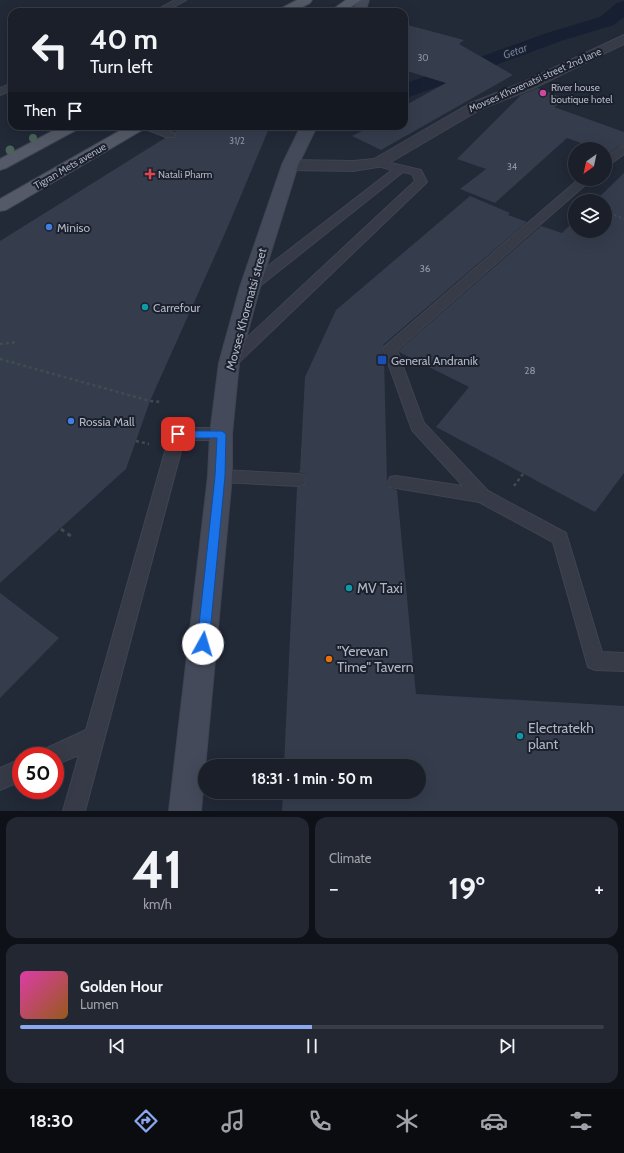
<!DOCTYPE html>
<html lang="en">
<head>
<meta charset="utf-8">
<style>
	:root { --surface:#1a1f29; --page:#232731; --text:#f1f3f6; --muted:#9fa2a8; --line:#383d46; --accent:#8aa7ef }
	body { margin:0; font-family:Cabin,sans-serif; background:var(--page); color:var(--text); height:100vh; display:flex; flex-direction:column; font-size:15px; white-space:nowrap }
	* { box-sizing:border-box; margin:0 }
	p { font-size:13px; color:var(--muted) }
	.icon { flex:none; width:22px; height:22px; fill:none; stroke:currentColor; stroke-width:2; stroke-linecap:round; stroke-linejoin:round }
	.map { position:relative; height:811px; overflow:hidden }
	.side { display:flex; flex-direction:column; gap:6px; padding:6px; background:#0e1117; flex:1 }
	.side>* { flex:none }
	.banner { position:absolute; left:8px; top:8px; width:400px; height:122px; border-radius:12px; box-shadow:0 4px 16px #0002,0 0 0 1px var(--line); background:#1a1f29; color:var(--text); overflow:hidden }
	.needle { width:26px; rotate:213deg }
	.tools { position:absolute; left:568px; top:142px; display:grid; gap:8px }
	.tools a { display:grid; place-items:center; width:44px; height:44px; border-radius:50%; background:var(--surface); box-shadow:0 4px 16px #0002,0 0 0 1px var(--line); font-size:20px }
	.speed { position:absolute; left:12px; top:747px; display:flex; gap:8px; font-size:20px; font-weight:700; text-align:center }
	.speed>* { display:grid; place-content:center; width:52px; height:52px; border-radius:50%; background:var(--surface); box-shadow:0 4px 16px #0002,0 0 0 1px var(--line); line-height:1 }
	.speed .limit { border:6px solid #d22; background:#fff; color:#111 }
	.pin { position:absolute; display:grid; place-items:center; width:34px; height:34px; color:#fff; margin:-17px; border-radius:8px; box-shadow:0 2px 6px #0006 }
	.me { position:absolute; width:44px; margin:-22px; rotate:6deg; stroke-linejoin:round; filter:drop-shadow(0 0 3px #0008) }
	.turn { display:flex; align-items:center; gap:14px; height:84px; padding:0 16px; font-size:18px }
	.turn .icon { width:52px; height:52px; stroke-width:2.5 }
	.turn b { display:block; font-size:28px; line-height:34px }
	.then { display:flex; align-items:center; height:38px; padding:0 16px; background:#0003; gap:8px; font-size:15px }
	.big { font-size:30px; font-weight:800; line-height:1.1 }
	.side .widget { flex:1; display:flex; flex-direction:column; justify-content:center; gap:6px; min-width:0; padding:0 14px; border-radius:12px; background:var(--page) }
	.side .dial { align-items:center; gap:0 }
	.dial b { font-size:52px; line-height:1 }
	.song { display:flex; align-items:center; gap:12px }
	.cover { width:48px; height:48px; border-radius:6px; background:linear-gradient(135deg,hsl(320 70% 55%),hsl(30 70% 35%)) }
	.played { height:4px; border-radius:2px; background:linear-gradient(90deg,var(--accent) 50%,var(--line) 50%) }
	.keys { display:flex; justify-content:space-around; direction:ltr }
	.heat { display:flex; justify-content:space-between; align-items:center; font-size:22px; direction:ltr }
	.side .tiles { flex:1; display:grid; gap:6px; grid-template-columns:1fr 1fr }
	.widget:last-child { grid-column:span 2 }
	.trip { position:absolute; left:198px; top:759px; width:228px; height:40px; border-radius:20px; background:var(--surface); box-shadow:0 4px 16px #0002,0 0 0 1px var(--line); font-weight:800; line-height:40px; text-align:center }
	.tab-bar { display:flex; height:64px; justify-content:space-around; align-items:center; background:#0a0c10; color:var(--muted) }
	.tab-bar .icon { width:28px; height:28px }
	.tab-bar .on { color:var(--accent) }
	.tab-bar b { font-size:18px; color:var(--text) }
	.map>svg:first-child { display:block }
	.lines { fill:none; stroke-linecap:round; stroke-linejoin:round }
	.canal { fill:#172033; fill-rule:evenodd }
	.building { fill:#353d4d }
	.service-casing { stroke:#3f4451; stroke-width:2 }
	.minor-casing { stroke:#3f4451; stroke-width:2 }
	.secondary-casing { stroke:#3f4451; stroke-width:2 }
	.primary-casing { stroke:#3f4451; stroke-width:2 }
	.path-far2 { stroke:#3d4d50; stroke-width:2; stroke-dasharray:2.5 2.5; stroke-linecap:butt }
	.path-far1 { stroke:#3d4d50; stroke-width:2.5; stroke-dasharray:3 3; stroke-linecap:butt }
	.path { stroke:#3d4d50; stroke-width:3; stroke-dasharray:4 4; stroke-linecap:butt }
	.service { fill:#363b47; fill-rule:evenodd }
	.minor { fill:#363b47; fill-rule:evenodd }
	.secondary { fill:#444a5a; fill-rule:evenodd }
	.primary { fill:#545a67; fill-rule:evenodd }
	.tree { fill:#4a635a }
	.route { fill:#1a73e8; stroke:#114b97 }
	.hotel-dot { fill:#d1479c; stroke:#1b202c; stroke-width:1.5 }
	.health-dot { fill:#e0444e; stroke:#1b202c; stroke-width:1.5 }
	.shop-dot { fill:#3f7fe0; stroke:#1b202c; stroke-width:1.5 }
	.culture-dot { fill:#0f9aa8; stroke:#1b202c; stroke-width:1.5 }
	.transit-dot { fill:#1a4fb4; stroke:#1b202c; stroke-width:1.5 }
	.food-dot { fill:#e8710a; stroke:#1b202c; stroke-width:1.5 }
	.labels { text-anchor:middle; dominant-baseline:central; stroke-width:4; stroke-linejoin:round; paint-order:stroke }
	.far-number-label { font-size:9px; fill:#8f96a4 }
	.far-street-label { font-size:10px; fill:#b0b6c4; stroke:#1b202c }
	.far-poi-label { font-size:10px; fill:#b0b6c4; stroke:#1b202c; text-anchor:start }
	.number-label { font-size:10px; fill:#8f96a4 }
	.far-water-label { font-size:11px; font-style:italic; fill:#6c7da0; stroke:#1b202c }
	.poi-label { font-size:12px; fill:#b0b6c4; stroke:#1b202c; text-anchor:start }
	.street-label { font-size:12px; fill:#b0b6c4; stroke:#1b202c }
	.near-poi-label { font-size:14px; fill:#b0b6c4; stroke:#1b202c; text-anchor:start }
</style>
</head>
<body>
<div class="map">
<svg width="624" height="811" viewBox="0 0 624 811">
	<rect width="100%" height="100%" fill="#222937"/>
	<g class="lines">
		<polygon class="canal" points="624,1 624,17 614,25 561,41 404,99 404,84 547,33 600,17 617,3"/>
	</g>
	<g class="building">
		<polygon points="404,24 464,40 459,44 513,75 381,150 352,136 372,126 404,126 404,106 446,83 404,70"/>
		<polygon points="538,88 568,100 554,107 624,132 624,145 619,146 609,153 605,152 605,149 598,149 567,138 495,203 460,189 486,169 457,159 521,95"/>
		<polygon points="185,126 270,126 226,231 150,401 126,469 0,583 0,241 165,138 175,138 175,132"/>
		<polygon points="624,173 624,473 595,512 436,427 469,387 399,352 399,350 541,226 562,233 575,220 575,231 605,231 605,201 595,201"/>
		<polygon points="470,196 510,213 508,215 527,222 384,344 382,350 384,357 387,483 390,488 397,490 416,694 624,706 624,811 282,811 283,792 419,792 419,766 284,766 297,487 304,486 307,481 305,474 298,472 300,471 305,377 336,310"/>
		<polygon points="0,593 59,638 0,698"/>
	</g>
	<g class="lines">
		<g class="service-casing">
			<g id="service">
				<polygon points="175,0 186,0 164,12 153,12"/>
				<polygon points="12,83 12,90 0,95 0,88"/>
				<polygon points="142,126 156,126 174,133 175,135 174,137 166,137 143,128"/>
				<polygon points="624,146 624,154 609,165 605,166 605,158 620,147"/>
				<polygon points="378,160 421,170 427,182 234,367 229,368 224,367 222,363 224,359 415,181 412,174 403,172 255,290 250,291 245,290 243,287 245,284 392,170 374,165 373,163"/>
				<polygon points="579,179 592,179 397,350 424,423 488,491 566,533 602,652 624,653 624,671 595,670 588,667 553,542 479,502 396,488 390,487 388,482 390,477 396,476 463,486 412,430 383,349 385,346"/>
				<polygon points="178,428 221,428 226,430 229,434 226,438 221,440 184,440 85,811 63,811 79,755 55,765 55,756 42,756 45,749 86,730 170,434 173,430"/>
				<polygon points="220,470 298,474 304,475 306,480 304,485 298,486 220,482 214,481 212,476 214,471"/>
				<polygon points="21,759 21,781 0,790 0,768"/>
			</g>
		</g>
		<g class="minor-casing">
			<polygon id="minor" points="624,35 624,44 534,88 481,109 384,166 353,171 290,170 284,168 282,165 284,162 290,160 353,161 374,159 471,103 524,82"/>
		</g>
		<g class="secondary-casing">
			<g id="secondary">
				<polygon points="357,0 369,0 365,12 353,12"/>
				<polygon points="301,126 317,126 298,165 260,287 239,363 232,434 232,476 201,811 169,811 208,476 210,434 219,363 240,287 282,165"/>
			</g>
		</g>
		<g class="primary-casing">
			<g id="primary">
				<polygon points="297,0 312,0 310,3 293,12 278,12 280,9"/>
				<polygon points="346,0 361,0 344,12 329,12"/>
				<polygon points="62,126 81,126 78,129 6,168 0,170 0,159"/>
				<polygon points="128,126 147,126 144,129 6,210 0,211 0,199"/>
			</g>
		</g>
		<polyline class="path-far2" points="605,211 624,219"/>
		<g class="path-far1">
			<polyline points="0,344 18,342"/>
			<polyline points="0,359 150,401 162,402"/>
			<polyline points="136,441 149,444"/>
			<polyline points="514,486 523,474"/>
		</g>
		<polyline class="path" points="61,529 72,537"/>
		<use href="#service" class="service"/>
		<use href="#minor" class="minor"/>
		<use href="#secondary" class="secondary"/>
		<use href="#primary" class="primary"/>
	</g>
	<g class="tree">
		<circle cx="33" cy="138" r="4"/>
		<circle cx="10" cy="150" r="4.5"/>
	</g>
	<polygon class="route" points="178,431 222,431 226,434 225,476 209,644 207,647 203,649 199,647 197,644 215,476 217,438 178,438 173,434"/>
	<circle class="hotel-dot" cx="543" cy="93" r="4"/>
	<path class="health-dot" d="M148 168h4v4h4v4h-4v4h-4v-4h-4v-4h4z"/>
	<g class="shop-dot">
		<circle cx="49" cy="227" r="4"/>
		<circle cx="71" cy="421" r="4"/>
	</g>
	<g class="culture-dot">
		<circle cx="145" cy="307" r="4"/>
		<circle cx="349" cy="588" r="4"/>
		<circle cx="520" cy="736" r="4"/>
	</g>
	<rect class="transit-dot" x="377" y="355" width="10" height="10" rx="2"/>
	<circle class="food-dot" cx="329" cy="659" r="4"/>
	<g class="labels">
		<g class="far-number-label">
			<text x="423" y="57">30</text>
			<text x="237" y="140">31/2</text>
			<text x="512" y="166">34</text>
		</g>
		<g class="far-street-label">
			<text transform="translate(535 80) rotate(-24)">Movses Khorenatsi street 2nd lane</text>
			<text transform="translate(70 166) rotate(-30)">Tigran Mets avenue</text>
		</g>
		<g class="far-poi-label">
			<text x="551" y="87">River house<tspan x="551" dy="12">boutique hotel</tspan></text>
			<text x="158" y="174">Natali Pharm</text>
		</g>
		<g class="number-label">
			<text x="425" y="268">36</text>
			<text x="530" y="370">28</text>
		</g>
		<g class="far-water-label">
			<text transform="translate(515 51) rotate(-20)">Getar</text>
		</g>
		<g class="poi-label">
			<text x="57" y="227">Miniso</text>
			<text x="153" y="307">Carrefour</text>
			<text x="391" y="360">General Andranik</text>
			<text x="79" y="421">Rossia Mall</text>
		</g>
		<g class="street-label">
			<text transform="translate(246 309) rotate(-75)">Movses Khorenatsi street</text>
		</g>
		<g class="near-poi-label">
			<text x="357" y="588">MV Taxi</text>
			<text x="337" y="651">"Yerevan<tspan x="337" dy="16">Time" Tavern</tspan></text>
			<text x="528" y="728">Electratekh<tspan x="528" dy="16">plant</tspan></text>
		</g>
	</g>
</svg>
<div class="tools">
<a><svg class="needle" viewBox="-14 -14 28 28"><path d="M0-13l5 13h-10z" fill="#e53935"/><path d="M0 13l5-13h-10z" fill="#9fa2a8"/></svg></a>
<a><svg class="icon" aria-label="layers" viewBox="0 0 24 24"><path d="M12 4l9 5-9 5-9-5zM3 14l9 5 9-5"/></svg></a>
</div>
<div class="speed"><div class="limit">50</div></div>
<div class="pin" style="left:178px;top:434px;background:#d93025"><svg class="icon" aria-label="arrive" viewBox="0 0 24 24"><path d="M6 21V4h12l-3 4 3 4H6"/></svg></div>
<svg class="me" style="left:203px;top:644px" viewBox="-20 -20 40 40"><circle r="19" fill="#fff"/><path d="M0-13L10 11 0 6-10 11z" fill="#1a73e8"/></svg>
<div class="trip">18:31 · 1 min · 50 m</div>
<div class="banner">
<div class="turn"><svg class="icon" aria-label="left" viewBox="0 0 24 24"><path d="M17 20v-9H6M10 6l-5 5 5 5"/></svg><div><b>40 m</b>Turn left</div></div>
<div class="then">Then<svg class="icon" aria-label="arrive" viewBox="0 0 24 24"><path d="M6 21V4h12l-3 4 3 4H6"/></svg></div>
</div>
</div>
<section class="side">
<div class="tiles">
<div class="widget dial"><b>41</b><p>km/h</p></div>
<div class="widget"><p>Climate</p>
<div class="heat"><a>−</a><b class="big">19°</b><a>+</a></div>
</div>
<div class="widget">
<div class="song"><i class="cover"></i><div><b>Golden Hour</b><p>Lumen</p></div></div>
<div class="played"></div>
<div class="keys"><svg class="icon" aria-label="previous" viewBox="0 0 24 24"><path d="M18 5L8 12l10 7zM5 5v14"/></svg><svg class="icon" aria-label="pause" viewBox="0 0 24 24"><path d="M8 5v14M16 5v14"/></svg><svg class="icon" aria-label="next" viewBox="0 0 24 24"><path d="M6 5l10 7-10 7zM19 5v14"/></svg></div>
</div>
</div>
</section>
<nav class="tab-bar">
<b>18:30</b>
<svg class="icon on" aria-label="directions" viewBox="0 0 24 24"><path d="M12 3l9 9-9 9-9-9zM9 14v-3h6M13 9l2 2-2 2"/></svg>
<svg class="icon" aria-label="music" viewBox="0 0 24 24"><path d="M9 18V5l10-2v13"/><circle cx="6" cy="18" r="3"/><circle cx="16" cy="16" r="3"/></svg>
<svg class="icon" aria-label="phone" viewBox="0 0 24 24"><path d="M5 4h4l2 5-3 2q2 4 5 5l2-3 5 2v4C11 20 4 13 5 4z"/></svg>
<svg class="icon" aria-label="climate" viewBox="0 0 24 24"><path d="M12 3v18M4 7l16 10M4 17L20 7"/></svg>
<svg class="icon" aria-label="car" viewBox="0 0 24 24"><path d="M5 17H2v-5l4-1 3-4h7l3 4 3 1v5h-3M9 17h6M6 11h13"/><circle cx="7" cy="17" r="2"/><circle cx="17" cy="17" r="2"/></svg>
<svg class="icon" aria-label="filters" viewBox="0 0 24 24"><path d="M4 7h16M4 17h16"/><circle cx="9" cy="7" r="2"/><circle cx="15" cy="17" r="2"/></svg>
</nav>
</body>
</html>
